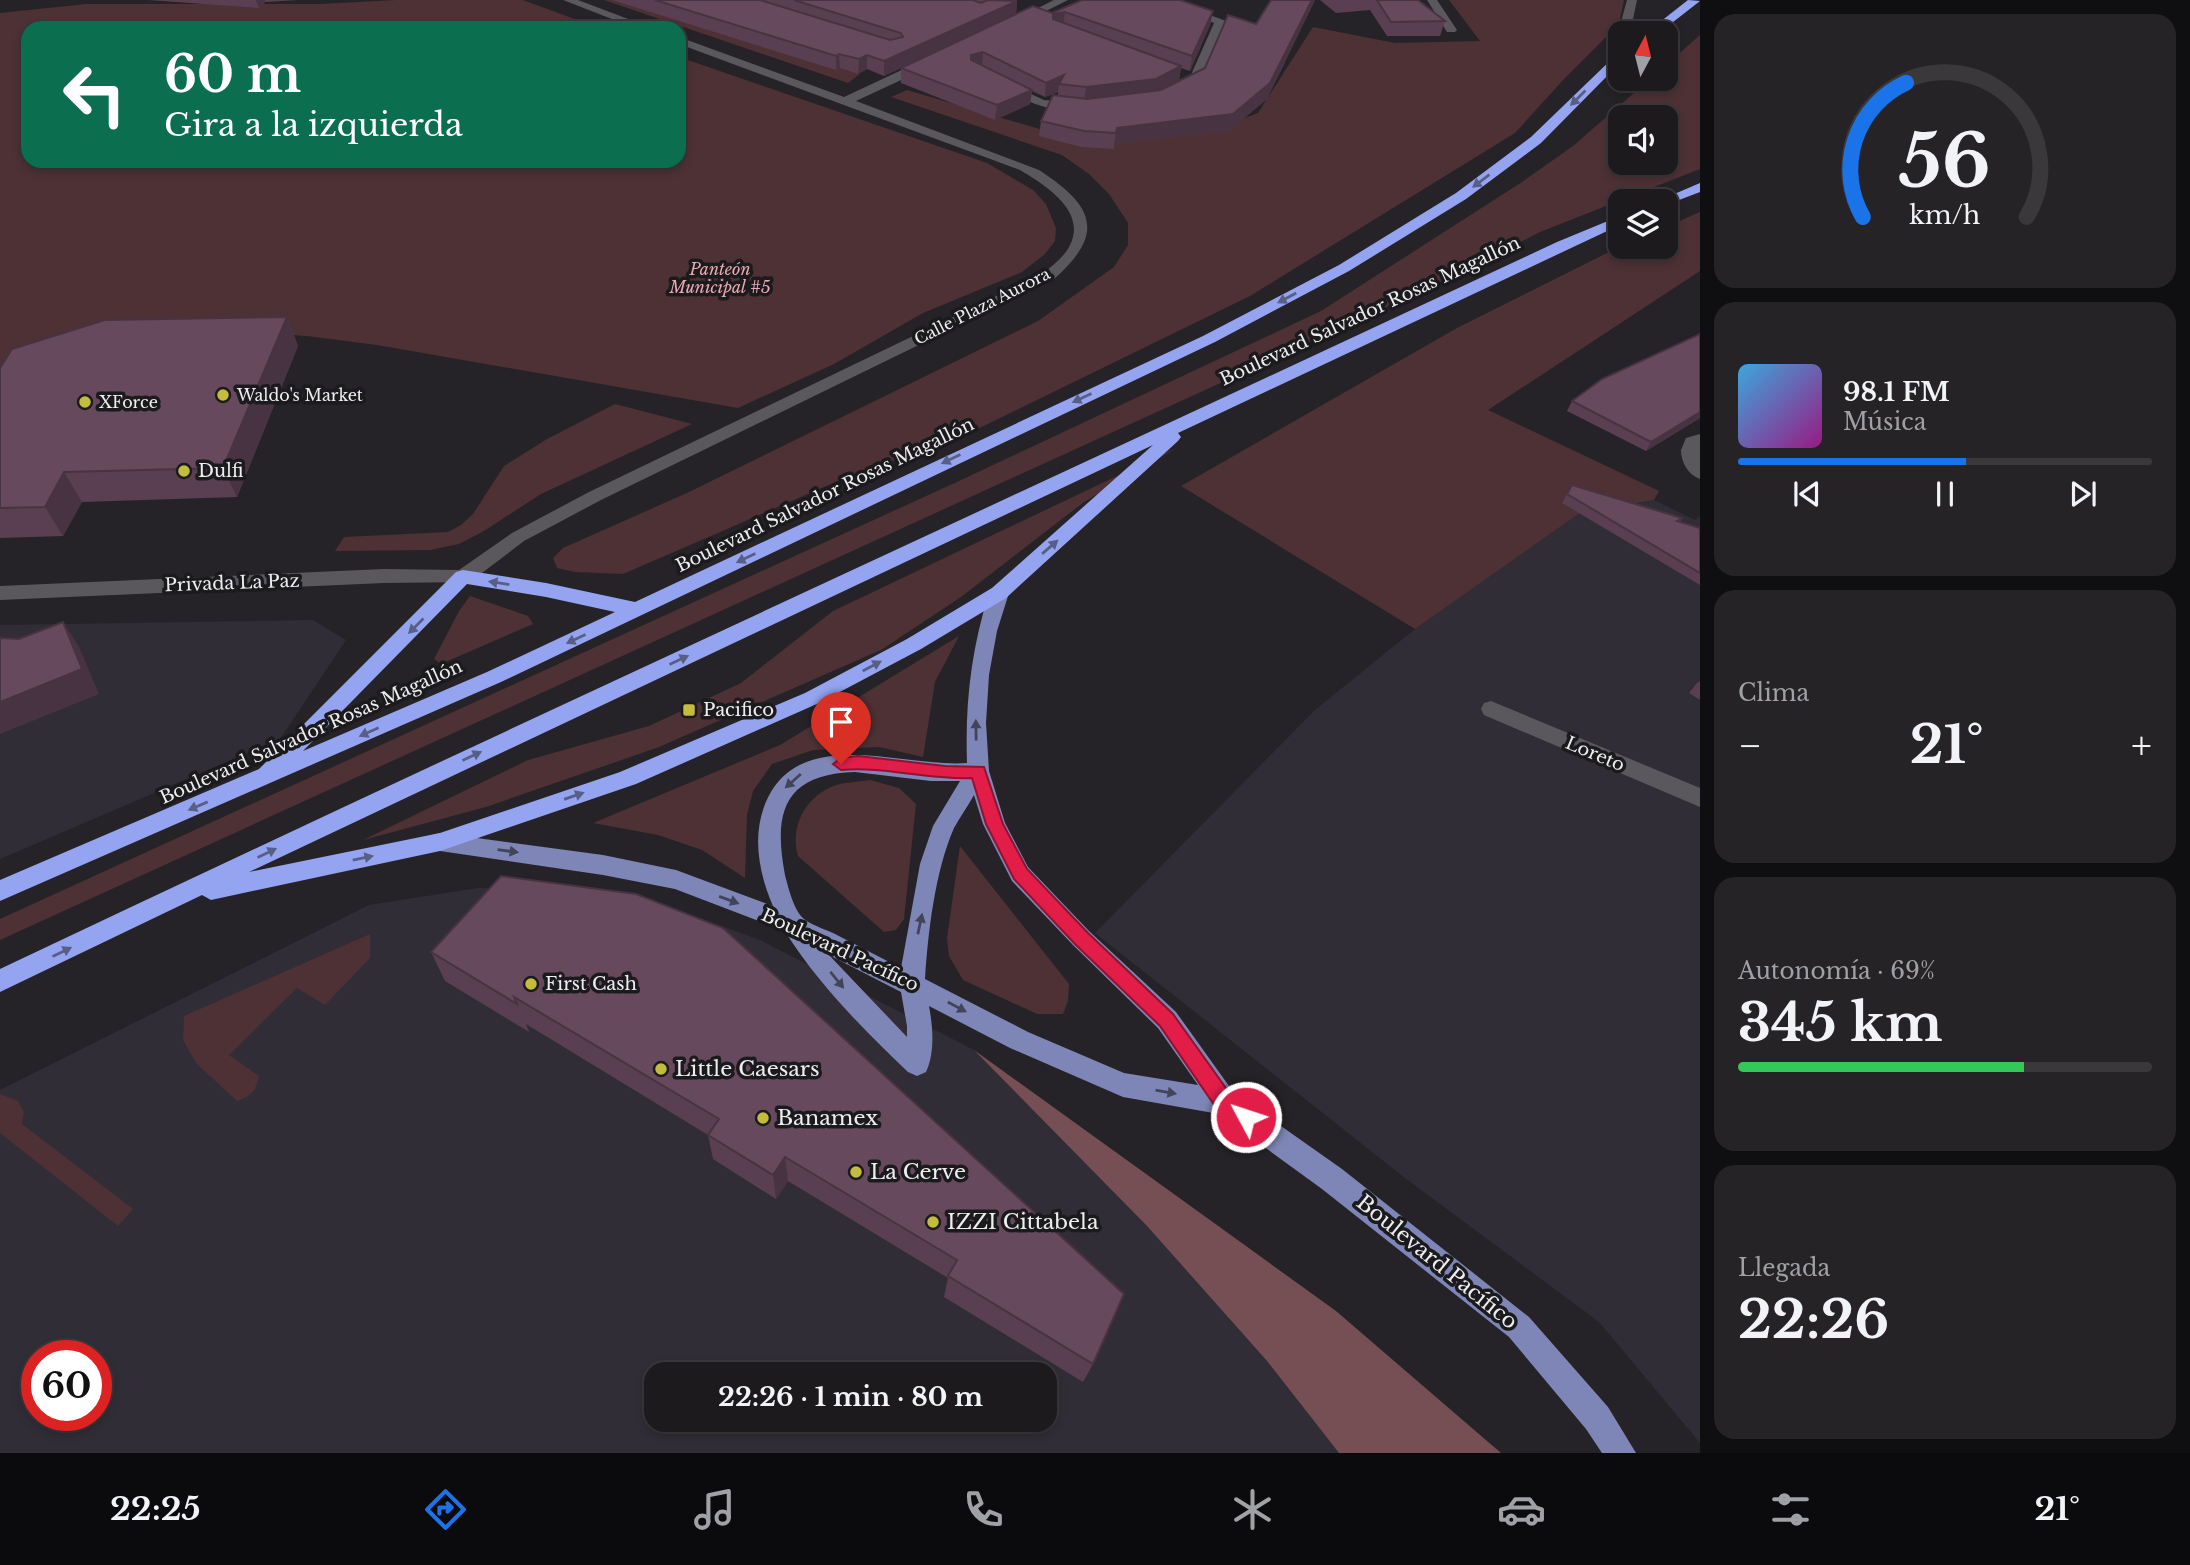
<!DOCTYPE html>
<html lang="es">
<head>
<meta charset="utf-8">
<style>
	:root { --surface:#1c1a1d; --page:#252326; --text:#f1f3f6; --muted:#a0a1a4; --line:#3a383b; --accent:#1a73e8 }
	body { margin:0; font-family:"Libre Baskerville",serif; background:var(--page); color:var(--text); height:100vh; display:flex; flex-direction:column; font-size:26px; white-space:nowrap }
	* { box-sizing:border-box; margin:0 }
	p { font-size:23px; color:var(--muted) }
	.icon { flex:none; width:38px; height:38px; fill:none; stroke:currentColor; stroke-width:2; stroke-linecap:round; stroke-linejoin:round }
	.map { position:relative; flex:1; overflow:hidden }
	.drawer { display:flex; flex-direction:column; gap:14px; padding:14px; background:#0f0e10; width:490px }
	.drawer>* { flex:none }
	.top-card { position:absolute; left:21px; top:21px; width:665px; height:147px; border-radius:21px; box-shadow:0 4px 10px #0003,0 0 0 2px var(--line); background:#0b6e4f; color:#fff; overflow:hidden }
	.needle { width:46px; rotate:7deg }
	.tools { position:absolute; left:1608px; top:21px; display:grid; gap:14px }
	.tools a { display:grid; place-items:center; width:70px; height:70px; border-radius:14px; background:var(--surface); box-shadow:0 4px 10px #0003,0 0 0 2px var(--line); font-size:35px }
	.speed { position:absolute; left:21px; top:1340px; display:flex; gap:14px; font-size:35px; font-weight:700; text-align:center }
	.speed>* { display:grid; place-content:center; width:91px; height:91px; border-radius:50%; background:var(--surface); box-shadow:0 4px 10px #0003,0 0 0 2px var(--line); line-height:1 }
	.speed .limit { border:10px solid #d22; background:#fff; color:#111 }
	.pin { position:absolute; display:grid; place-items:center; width:60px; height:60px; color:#fff; margin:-72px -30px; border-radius:50% 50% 50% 0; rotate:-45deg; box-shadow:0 0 7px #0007 }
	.pin .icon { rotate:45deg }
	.me { position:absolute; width:77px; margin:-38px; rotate:310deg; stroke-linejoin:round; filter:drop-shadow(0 0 5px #0008) }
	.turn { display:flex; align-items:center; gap:24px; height:147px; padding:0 28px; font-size:32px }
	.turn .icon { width:91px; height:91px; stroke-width:2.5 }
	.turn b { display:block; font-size:49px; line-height:60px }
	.big { font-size:52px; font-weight:800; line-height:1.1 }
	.drawer .tile { flex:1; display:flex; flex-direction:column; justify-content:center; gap:10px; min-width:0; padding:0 24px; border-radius:21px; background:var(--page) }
	.drawer .dial { align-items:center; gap:0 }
	.dial svg { height:182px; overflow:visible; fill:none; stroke:var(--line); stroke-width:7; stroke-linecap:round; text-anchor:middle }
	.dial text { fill:var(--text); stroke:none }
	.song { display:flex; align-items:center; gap:21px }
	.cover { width:84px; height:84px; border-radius:10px; background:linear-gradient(135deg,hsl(200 70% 55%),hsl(310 70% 35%)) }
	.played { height:7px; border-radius:4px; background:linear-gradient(90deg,var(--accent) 55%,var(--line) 55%) }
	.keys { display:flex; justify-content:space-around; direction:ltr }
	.heat { display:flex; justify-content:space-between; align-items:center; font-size:38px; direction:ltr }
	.charge { height:10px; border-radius:5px; background:linear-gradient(90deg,#34c759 69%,var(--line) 0) }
	.trip { position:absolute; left:644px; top:1362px; width:413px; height:70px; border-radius:21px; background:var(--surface); box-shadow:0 4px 10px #0003,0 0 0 2px var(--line); font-weight:800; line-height:70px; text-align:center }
	.tabs { display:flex; height:112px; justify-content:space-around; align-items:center; background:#0b0a0c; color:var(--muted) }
	.tabs .icon { width:49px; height:49px }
	.tabs .on { color:var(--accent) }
	.tabs b { font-size:32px; color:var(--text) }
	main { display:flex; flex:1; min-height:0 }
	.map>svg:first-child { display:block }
	.built { fill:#312d36; fill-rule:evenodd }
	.green { fill:#4d3135; fill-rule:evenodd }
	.forest { fill:#754f54 }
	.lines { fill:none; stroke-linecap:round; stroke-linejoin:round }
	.street { fill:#5a585d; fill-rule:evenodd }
	.secondary { fill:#5a585d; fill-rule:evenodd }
	.primary { fill:#7d86b6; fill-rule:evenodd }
	.highway { fill:#95a4f1; fill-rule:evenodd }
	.wall { fill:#593f51 }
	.shaded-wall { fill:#483342 }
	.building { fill:#67495e; stroke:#483342; stroke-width:2 }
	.oneway { fill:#585f87 }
	.oneway2 { fill:#42455a }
	.route { fill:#e11d48; stroke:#92132f; stroke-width:2 }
	.poi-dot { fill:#c4bc3d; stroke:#1b1a1d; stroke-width:2.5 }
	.labels { text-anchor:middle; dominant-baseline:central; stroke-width:7; stroke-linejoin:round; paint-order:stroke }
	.far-park-label { font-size:16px; font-style:italic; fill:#eea9b2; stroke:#1b1a1d }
	.far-street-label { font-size:16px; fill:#eeedf0; stroke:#1b1a1d }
	.far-poi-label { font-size:16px; fill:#eeedf0; stroke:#1b1a1d; text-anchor:start }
	.street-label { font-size:18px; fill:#eeedf0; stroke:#1b1a1d }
	.poi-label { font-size:18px; fill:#eeedf0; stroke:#1b1a1d; text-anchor:start }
	.near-poi-label { font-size:21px; fill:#eeedf0; stroke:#1b1a1d; text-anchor:start }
	.near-street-label { font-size:21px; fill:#eeedf0; stroke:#1b1a1d }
</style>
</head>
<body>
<main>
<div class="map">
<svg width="1700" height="1453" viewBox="0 0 1700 1453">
	<rect width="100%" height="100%" fill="#252327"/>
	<g class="built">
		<polygon points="1654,500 1695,520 1700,516 1700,1443 1599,1322 1405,1178 1095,933 1315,710 1415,629 1580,513"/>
		<polygon points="313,620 346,640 280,739 0,859 0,625"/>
		<path d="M478,888H547L661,904L760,940L974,1050L1147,1226L1267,1361L1339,1453H0V1090L369,905ZM37,1356H96V1416H37ZM656,1374H1045V1419H656Z"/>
	</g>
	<g class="green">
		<polygon points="396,0 523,0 599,28 28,28 28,161 679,161 679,57 987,163 1033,190 1046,204 1056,228 1055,241 1045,254 1022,272 923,313 834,364 738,408 377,345 307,336 245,332 0,370 0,13 86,4 321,4"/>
		<polygon points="604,0 633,0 860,74 848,83"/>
		<polygon points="1449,0 1624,0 1619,24 1565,78 1515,133 1250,296 959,438 854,474 623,574 575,572 557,568 553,558 563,548 689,492 1038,321 1114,267 1128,245 1128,223 1109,194 1089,174 1062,155 891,97 907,90 1087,143 1224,126 1258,113 1313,27 1395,43 1480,41"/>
		<path d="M1700,35V169L1540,232L1446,280L0,940V919L959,481L1321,311L1522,182L1573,146L1650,79H1666V65ZM1620,117H1666V163H1620Z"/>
		<polygon points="1700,212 1700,271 1488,410 1659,491 1654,500 1580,513 1415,629 1181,486 1457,328 1617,248 1666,247 1666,227"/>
		<polygon points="615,404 692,424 541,494 484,531 459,544 430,550 335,551 344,537 448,532 461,525 473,514 504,466 547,439"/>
		<polygon points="1178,447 1084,502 961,597 881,650 659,747 486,807 363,840 528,760 649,726 741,683 833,611"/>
		<polygon points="470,596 528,616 533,624 441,664 434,659 459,611"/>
		<polygon points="959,636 935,682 923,757 879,747 813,750 772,764 753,791 747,815 745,878 702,850 658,835 593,823 780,745"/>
		<path d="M870,780L899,788L916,804L904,919L896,930L884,932L798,856C790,828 804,799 831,787C842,782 858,782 870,780Z"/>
		<polygon points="960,846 1069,984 1068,1001 1063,1014 1037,1014 963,980 949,956 947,938"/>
		<path d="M370,934V958L325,1005L297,988L229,1055L259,1076C256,1091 251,1096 237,1101L196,1063L183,1040L184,1016Z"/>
		<polygon points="0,1094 18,1101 24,1112 22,1124 133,1209 118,1226 0,1133"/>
	</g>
	<polygon class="forest" points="974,1050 1336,1311 1501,1453 1339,1453 1267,1361 1147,1226"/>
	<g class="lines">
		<g class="street">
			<polygon points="1153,0 1169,0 1226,21 1201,79 1182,91 1172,88 1190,77 1214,23"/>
			<polygon points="1427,0 1437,0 1457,30 1455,32 1447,32"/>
			<path d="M1007,83L1044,100L1076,103L1082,107C1065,120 1020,98 1003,90V84Z"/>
		</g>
		<g class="secondary">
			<polygon points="563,0 578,0 652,28 635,28"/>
			<polygon points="1054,0 1068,0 1022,23 1012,21"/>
			<polygon points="1627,0 1637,0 1630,33 1620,33 1620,36 1618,33"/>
			<path d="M679,37L844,97L921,61H929V67L856,101L1039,170C1094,206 1106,233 1054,279L601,500L524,541L470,582L384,583L0,600V586L384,569L459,570L512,533L589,492L1044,273C1053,265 1065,256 1070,245C1087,211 1045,185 1020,170L679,44Z"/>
			<path d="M1700,434V479C1688,475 1681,462 1681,450L1686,438Z"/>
			<polygon points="1491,701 1700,788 1700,807 1484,715 1481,709 1484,703"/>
		</g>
		<path class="primary" d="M999,586L1006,588L1009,593L997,631L989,675L986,723L989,771L1005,823L1028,867L1089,931L1176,1012L1234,1093L1342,1169L1529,1317L1608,1407L1636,1453H1602L1586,1429L1509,1337L1322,1189L1219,1114L1123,1097L1010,1048L929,1006C933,1027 935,1053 926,1072L917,1076L908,1072C863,1029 820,986 786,933L782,930L675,889L603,875L440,851L432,849L429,842L432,835L440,833L603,855L676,870L773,906C760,876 752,840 764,807C795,722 902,768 967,763C965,704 971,650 989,593L992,588ZM855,772L931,781H960L933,826L920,864L901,968C878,956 856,945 833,933C824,929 812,925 804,919C794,911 788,887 785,875C773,812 784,774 855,772ZM974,795L983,824L1012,881L1073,945L1158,1028L1198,1085L1124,1073L1028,1032L925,979C928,933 935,871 954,828C960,817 968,806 974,795ZM829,955L901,992L907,1026V1037Z"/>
		<g class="highway">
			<polygon points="1688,0 1700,1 1659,33 1646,33"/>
			<path d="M1620,53V63L1541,143L1466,199L1349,271L1215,342L501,682L0,901V880L259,769L456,572L463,570L546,583L635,602L1203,336L1339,265L1456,193L1531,137L1616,55ZM467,584L546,597L615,612L487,672L303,751Z"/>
			<polygon points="1700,183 1700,192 1666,205 1666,201 1658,201"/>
			<path d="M1620,216V225L1178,433L1181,437L1178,441L1006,598L921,649L819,703L636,784L440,851L211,900L202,895L0,992V969C517,724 1038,485 1557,242ZM1153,445L992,588L907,639L805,693L620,772L440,833L249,872Z"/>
		</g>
	</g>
	<g class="wall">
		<polygon points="148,0 298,0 265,2 259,8"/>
		<polygon points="612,0 1014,0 1017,1 1016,14 1052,13 1213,11 1210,25 1190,71 1181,68 1179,80 1205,68 1256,24 1314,2 1267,99 1230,130 1114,144 1114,149 1081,147 1039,136 1041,121 1058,96 1058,92 1045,97 1032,91 1030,104 995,120 901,83 901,68 939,50 884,76 867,69 858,74 840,68 836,70"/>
		<polygon points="1320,0 1418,0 1445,21 1440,36 1387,36 1370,10 1336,13"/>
		<polygon points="287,317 298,346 237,497 82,502 63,536 0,538 0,368"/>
		<polygon points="1700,334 1700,418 1646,451 1567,411 1572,401"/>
		<polygon points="1572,485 1682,518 1680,522 1700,528 1700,585 1562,503"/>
		<polygon points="1700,681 1700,700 1689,693 1696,684"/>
		<polygon points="501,876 1093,1364 1083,1382 944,1297 948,1278 788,1181 776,1199 713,1159 708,1135 526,1024 529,1032 445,981 431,952"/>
	</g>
	<g class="shaded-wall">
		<polygon points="256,0 265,0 265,2 259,8"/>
		<polygon points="1312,0 1315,0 1314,2 1267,99 1230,130 1114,144 1117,128"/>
		<polygon points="1017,1 1016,15 884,76 884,61"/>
		<polygon points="1213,11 1210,25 1190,71 1192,56"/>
		<polygon points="1065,12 1063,27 1051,28 1053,14"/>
		<polygon points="983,52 982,67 970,69 971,55"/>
		<polygon points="839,54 840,68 836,70 836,56"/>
		<polygon points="867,55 867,69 858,74 859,59"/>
		<polygon points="1181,66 1179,80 1153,93 1084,101 1086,87"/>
		<polygon points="1064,75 1059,84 1058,92 1045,97 1046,83"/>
		<polygon points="1032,90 1030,104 995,120 997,105"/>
		<polygon points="287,317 298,346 237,497 223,468"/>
		<polygon points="1700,412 1700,418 1646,451 1651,442"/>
		<polygon points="64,472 82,502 63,536 45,507"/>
		<polygon points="63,622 79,647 99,694 0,734 0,702"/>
		<polygon points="785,1157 788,1181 776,1199 773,1175"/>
	</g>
	<g class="building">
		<polygon points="655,0 760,0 890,40 903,37 901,33 794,0 973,0 981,3 988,0 1017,1 884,61 867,55 859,59 839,54 836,56"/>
		<polygon points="1082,0 1180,0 1213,11 1192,56 1065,12 1053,14 1053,19 1181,66 1156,79 1086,87 1059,84 1064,75 1046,83 983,52 971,55 971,60 1032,90 997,105 901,68 1033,6 1052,13"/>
		<polygon points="1271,0 1312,0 1270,83 1233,114 1117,128 1116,133 1084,131 1041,121 1053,95 1087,99 1161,90 1205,68 1228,15 1256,24"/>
		<polygon points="1377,0 1418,0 1445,21 1391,22"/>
		<polygon points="287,317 223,468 64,472 45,507 0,508 0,368 12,349 105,320"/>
		<polygon points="1700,334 1700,412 1651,442 1572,401 1602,379"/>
		<polygon points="1572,485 1682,518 1677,521 1700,528 1700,573 1567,494"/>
		<polygon points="63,622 82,669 0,702 0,638 19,639"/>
		<polygon points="501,876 636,894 723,928 1124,1294 1093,1364 948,1276 957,1260 785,1157 773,1175 708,1135 719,1119 514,997 517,1004 431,952"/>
	</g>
	<defs><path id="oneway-solid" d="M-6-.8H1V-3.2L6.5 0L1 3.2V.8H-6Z" transform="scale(1.75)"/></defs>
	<g class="oneway">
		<use href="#oneway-solid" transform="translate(1578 98) rotate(135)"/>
		<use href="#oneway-solid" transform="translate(1481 181) rotate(143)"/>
		<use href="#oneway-solid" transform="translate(1287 298) rotate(152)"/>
		<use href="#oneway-solid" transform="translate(1082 398) rotate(155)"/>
		<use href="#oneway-solid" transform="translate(951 459) rotate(154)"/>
		<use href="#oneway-solid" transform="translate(1050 547) rotate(-41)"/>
		<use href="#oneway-solid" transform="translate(746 558) rotate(154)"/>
		<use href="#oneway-solid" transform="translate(499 583) rotate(-171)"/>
		<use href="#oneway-solid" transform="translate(416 626) rotate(135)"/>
		<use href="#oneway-solid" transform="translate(576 639) rotate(155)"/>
		<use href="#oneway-solid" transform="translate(679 660) rotate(-25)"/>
		<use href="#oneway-solid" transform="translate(872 666) rotate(-28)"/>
		<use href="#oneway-solid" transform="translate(369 732) rotate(156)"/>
		<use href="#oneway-solid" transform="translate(472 756) rotate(-25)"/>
		<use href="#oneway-solid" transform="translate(574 796) rotate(-19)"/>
		<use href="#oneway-solid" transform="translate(198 806) rotate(157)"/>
		<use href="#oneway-solid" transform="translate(267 853) rotate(-26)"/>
		<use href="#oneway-solid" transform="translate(363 858) rotate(-12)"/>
		<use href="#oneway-solid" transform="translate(62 952) rotate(-26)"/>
	</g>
	<g class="oneway2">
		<use href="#oneway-solid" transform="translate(976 730) rotate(-91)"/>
		<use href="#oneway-solid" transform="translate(793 781) rotate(138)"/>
		<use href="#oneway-solid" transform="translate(508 851) rotate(8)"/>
		<use href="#oneway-solid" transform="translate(729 900) rotate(20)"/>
		<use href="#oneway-solid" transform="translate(920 924) rotate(-78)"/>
		<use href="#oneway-solid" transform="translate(837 980) rotate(51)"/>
		<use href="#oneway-solid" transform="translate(957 1007) rotate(28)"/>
		<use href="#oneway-solid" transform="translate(1166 1092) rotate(10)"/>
	</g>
	<path class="route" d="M858,756L945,766L984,767L1003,824L1027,869L1088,933L1173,1014L1231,1095L1253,1111L1256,1117L1253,1124L1246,1127L1217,1109L1160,1026L1075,944L1014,879L986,824L972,778C928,780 884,766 841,770L833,764L841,758Z"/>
	<g class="poi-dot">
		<circle cx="223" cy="395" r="7"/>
		<circle cx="85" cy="402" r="7"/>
		<circle cx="184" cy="471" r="7"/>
		<rect x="682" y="703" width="14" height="14" rx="3.5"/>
		<circle cx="531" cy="984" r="7"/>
		<circle cx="661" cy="1069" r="7"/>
		<circle cx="763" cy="1118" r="7"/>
		<circle cx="856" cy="1172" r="7"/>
		<circle cx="933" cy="1222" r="7"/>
	</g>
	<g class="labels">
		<g class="far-park-label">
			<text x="720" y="269">Panteón<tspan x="720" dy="18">Municipal #5</tspan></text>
		</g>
		<g class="far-street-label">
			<text transform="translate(982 306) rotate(-27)">Calle Plaza Aurora</text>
		</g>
		<g class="far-poi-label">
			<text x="237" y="395">Waldo's Market</text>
			<text x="99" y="402">XForce</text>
		</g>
		<g class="street-label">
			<text transform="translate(1370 311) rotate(-25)">Boulevard Salvador Rosas Magallón</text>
			<text transform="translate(825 495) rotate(-26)">Boulevard Salvador Rosas Magallón</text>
			<text transform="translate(232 583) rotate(-2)">Privada La Paz</text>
			<text transform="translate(311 732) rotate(-24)">Boulevard Salvador Rosas Magallón</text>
			<text transform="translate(1595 754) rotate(23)">Loreto</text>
			<text transform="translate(840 950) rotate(25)">Boulevard Pacífico</text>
		</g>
		<g class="poi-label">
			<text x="198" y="471">Dulfi</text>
			<text x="703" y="710">Pacifico</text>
			<text x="545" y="984">First Cash</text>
		</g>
		<g class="near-poi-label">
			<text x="675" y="1069">Little Caesars</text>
			<text x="777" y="1118">Banamex</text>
			<text x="870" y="1172">La Cerve</text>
			<text x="947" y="1222">IZZI Cittabela</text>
		</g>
		<g class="near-street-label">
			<text transform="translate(1437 1262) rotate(39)">Boulevard Pacífico</text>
		</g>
	</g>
</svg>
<div class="tools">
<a><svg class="needle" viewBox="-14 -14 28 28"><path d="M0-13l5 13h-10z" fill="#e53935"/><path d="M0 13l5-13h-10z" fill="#a0a1a4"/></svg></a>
<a><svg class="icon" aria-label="sound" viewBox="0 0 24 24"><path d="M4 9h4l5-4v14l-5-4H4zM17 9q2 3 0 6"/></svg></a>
<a><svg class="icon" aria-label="layers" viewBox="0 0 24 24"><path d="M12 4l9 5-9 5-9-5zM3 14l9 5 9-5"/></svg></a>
</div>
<div class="speed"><div class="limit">60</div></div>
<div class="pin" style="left:841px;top:764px;background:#d93025"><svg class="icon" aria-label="arrive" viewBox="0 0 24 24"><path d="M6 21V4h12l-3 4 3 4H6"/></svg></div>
<svg class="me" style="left:1246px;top:1117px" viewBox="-20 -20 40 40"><circle r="17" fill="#e11d48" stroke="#fff" stroke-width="3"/><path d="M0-11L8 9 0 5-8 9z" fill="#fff"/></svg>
<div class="trip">22:26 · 1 min · 80 m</div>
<div class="top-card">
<div class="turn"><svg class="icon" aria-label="left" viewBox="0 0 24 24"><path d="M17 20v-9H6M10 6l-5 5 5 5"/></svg><div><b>60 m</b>Gira a la izquierda</div></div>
</div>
</div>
<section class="drawer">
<div class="tile dial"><svg viewBox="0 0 100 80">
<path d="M14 69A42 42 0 1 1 86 69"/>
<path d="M14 69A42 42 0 0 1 33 10" stroke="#1a73e8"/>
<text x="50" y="56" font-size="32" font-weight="700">56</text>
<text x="50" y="72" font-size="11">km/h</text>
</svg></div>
<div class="tile">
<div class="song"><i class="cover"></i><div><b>98.1 FM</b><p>Música</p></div></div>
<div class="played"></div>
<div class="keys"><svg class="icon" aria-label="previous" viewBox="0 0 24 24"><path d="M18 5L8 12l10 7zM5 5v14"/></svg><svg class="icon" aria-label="pause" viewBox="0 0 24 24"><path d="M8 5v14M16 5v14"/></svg><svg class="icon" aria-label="next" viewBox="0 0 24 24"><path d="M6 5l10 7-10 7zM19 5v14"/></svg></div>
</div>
<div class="tile"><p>Clima</p>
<div class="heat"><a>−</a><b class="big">21°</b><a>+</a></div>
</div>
<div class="tile"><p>Autonomía · 69%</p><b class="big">345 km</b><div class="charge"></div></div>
<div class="tile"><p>Llegada</p><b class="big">22:26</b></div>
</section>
</main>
<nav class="tabs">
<b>22:25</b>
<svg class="icon on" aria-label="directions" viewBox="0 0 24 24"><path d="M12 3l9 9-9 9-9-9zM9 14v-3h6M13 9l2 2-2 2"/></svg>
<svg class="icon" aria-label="music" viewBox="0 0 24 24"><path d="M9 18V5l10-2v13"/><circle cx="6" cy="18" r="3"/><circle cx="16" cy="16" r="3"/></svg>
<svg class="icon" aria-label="phone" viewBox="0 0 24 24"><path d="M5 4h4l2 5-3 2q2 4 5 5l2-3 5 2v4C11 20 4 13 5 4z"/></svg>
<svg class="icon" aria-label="climate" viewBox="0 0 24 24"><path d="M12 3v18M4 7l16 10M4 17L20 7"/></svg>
<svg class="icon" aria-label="car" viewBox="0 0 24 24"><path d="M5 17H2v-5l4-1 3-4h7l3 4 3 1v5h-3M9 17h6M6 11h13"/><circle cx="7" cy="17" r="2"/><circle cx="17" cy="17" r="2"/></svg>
<svg class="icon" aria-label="filters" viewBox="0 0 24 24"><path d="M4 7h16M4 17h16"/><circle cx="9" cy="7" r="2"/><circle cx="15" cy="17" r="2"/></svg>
<b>21°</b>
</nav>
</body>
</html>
